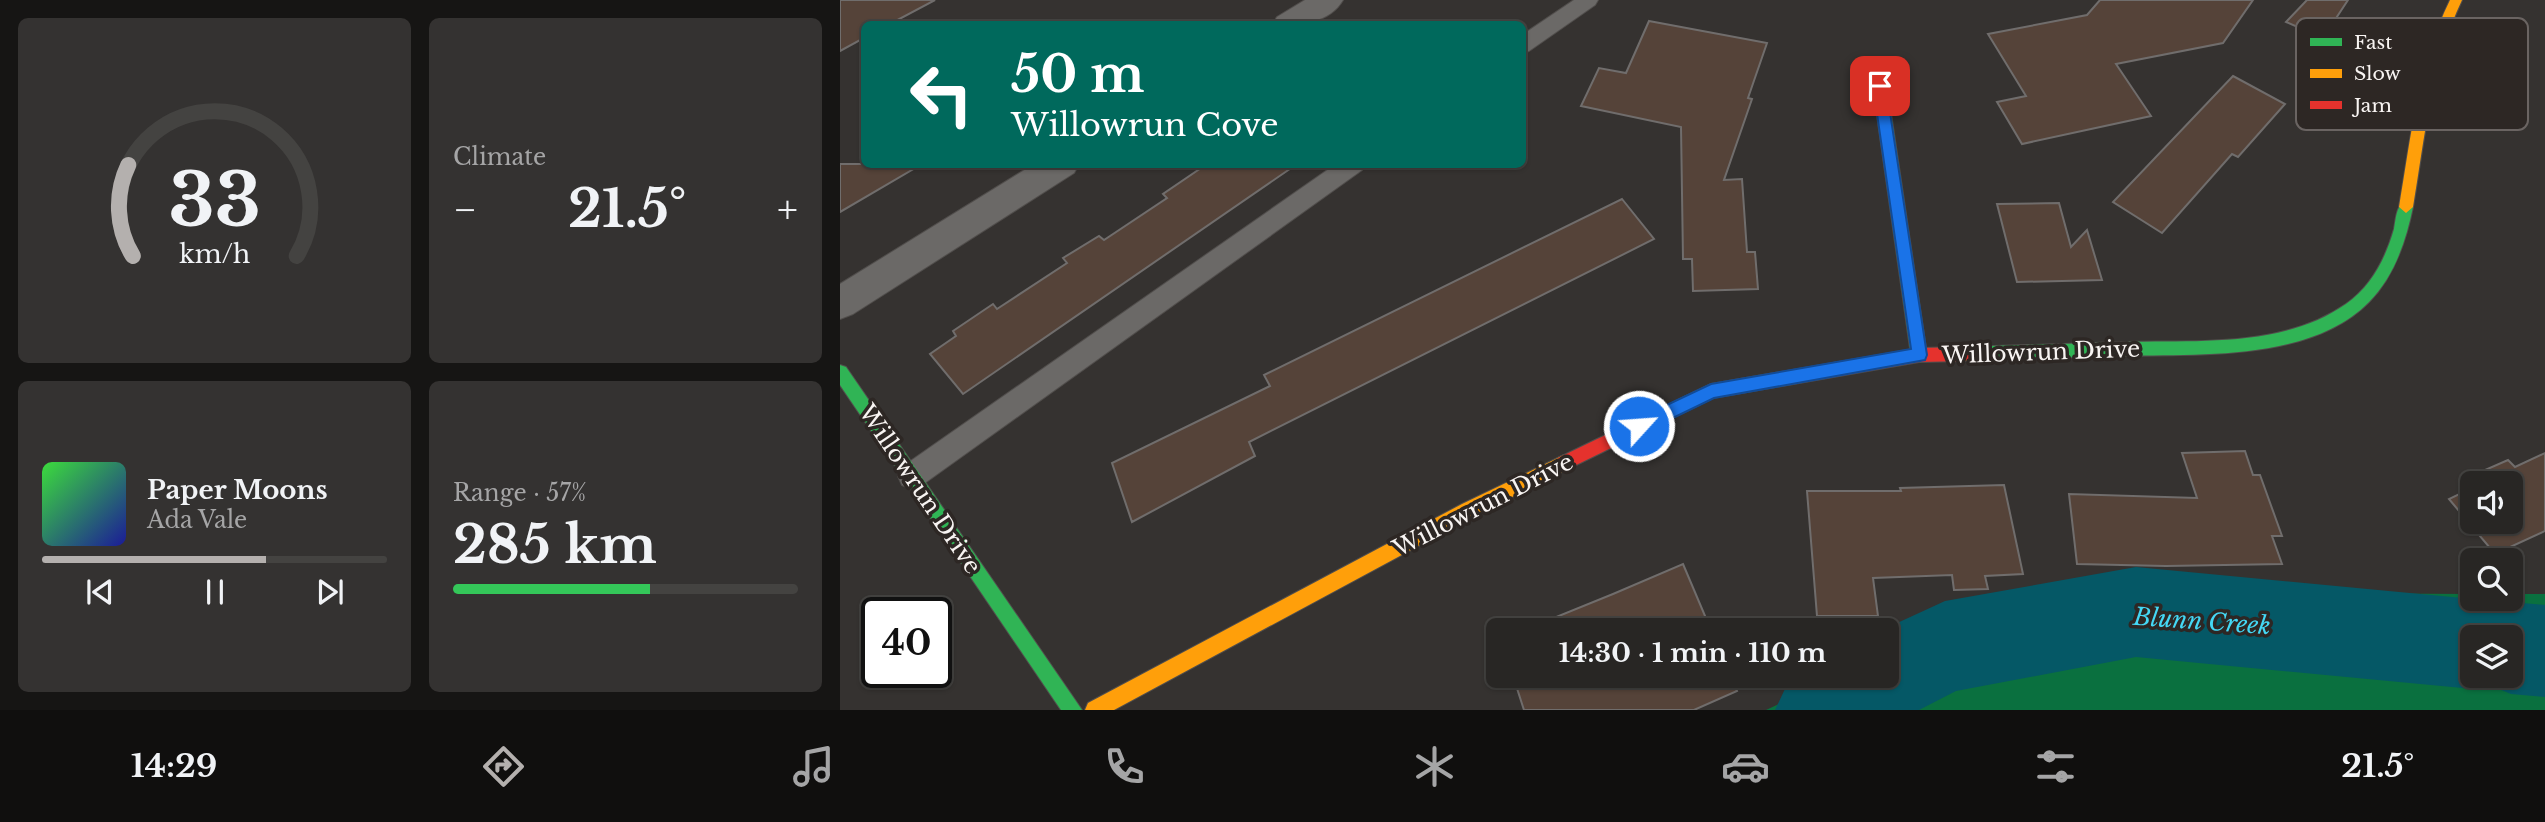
<!DOCTYPE html>
<html lang="en">
<head>
<meta charset="utf-8">
<style>
	:root { --surface:#282624; --page:#343231; --text:#f1f3f6; --muted:#a5a5a6; --line:#444341; --accent:#b4b0ae }
	body { margin:0; font-family:"Libre Baskerville",serif; background:var(--page); color:var(--text); height:100vh; display:flex; flex-direction:column; font-size:26px; white-space:nowrap }
	* { box-sizing:border-box; margin:0 }
	p { font-size:23px; color:var(--muted) }
	.icon { flex:none; width:38px; height:38px; fill:none; stroke:currentColor; stroke-width:2; stroke-linecap:round; stroke-linejoin:round }
	.map { position:relative; flex:1; overflow:hidden }
	.drawer { display:flex; flex-direction:column; gap:18px; padding:18px; background:#161514; width:840px }
	.drawer>* { flex:none }
	.hud { position:absolute; left:21px; top:21px; width:665px; height:147px; border-radius:10px; box-shadow:0 2px 5px #0004,0 0 0 2px var(--line); background:#00695c; color:#fff; overflow:hidden }
	.fabs { position:absolute; left:1620px; top:471px; display:grid; gap:14px }
	.fabs a { display:grid; place-items:center; width:63px; height:63px; border-radius:10px; background:var(--surface); box-shadow:0 2px 5px #0004,0 0 0 2px var(--line); font-size:35px }
	.speed { position:absolute; left:21px; top:597px; display:flex; gap:14px; font-size:35px; font-weight:700; text-align:center }
	.speed>* { display:grid; place-content:center; width:91px; height:91px; border-radius:50%; background:var(--surface); box-shadow:0 2px 5px #0004,0 0 0 2px var(--line); line-height:1 }
	.speed .limit { border:4px solid #111; border-radius:10px; background:#fff; color:#111 }
	.pin { position:absolute; display:grid; place-items:center; width:60px; height:60px; color:#fff; margin:-30px; border-radius:14px; box-shadow:0 4px 10px #0006 }
	.me { position:absolute; width:77px; margin:-38px; rotate:64deg; stroke-linejoin:round; filter:drop-shadow(0 0 5px #0008) }
	.turn { display:flex; align-items:center; gap:24px; height:147px; padding:0 35px; font-size:32px }
	.turn .icon { width:91px; height:91px; stroke-width:2.5 }
	.turn b { display:block; font-size:49px; line-height:60px }
	.big { font-size:52px; font-weight:700; line-height:1.1 }
	.drawer .card { flex:1; display:flex; flex-direction:column; justify-content:center; gap:10px; min-width:0; padding:0 24px; border-radius:10px; background:var(--page) }
	.drawer .dial { align-items:center; gap:0 }
	.dial svg { height:182px; overflow:visible; fill:none; stroke:var(--line); stroke-width:7; stroke-linecap:round; text-anchor:middle }
	.dial text { fill:var(--text); stroke:none }
	.song { display:flex; align-items:center; gap:21px }
	.cover { width:84px; height:84px; border-radius:10px; background:linear-gradient(135deg,hsl(120 70% 55%),hsl(240 70% 35%)) }
	.played { height:7px; border-radius:4px; background:linear-gradient(90deg,var(--accent) 65%,var(--line) 65%) }
	.keys { display:flex; justify-content:space-around; direction:ltr }
	.heat { display:flex; justify-content:space-between; align-items:center; font-size:38px; direction:ltr }
	.charge { height:10px; border-radius:5px; background:linear-gradient(90deg,#34c759 57%,var(--line) 0) }
	.drawer .tiles { flex:1; display:grid; gap:18px; grid-template-columns:repeat(2,1fr) }
	.trip { position:absolute; left:646px; top:618px; width:413px; height:70px; border-radius:10px; background:var(--surface); box-shadow:0 2px 5px #0004,0 0 0 2px var(--line); font-weight:700; line-height:70px; text-align:center }
	.tabs { display:flex; height:112px; justify-content:space-around; align-items:center; background:#100f0e; color:var(--muted) }
	.tabs .icon { width:49px; height:49px }
	.tabs .selected { color:var(--accent) }
	.tabs b { font-size:32px; color:var(--text) }
	main { display:flex; flex:1; min-height:0 }
	.map>svg:first-child { display:block }
	.forest { fill:#0a703f; fill-rule:evenodd }
	.lines { fill:none; stroke-linecap:round; stroke-linejoin:round }
	.river { fill:#055866; fill-rule:evenodd }
	.building { fill:#554339; stroke:#706d6c; stroke-width:2; fill-rule:evenodd }
	.lane-casing { stroke:#514e4c; stroke-width:2 }
	.street-casing { stroke:#514e4c; stroke-width:2 }
	.fast-casing { stroke:#514e4c; stroke-width:2 }
	.slow-casing { stroke:#514e4c; stroke-width:2 }
	.jam-casing { stroke:#514e4c; stroke-width:2 }
	.lane { fill:#6b6967; fill-rule:evenodd }
	.street { fill:#6b6967; fill-rule:evenodd }
	.fast { fill:#30b455; fill-rule:evenodd }
	.slow { fill:#ff9f0a; fill-rule:evenodd }
	.jam { fill:#e5322d; fill-rule:evenodd }
	.route { fill:#1a73e8; stroke:#114b97; stroke-width:2 }
	.labels { text-anchor:middle; dominant-baseline:central; stroke-width:7; stroke-linejoin:round; paint-order:stroke }
	.street-label { font-size:23px; fill:#f8f4f2; stroke:#2d2724 }
	.water-label { font-size:24px; font-style:italic; fill:#44d8f5; stroke:#2d2724 }
	.key { fill:#2d2724; stroke:#6a6462; stroke-width:2 }
	.key-label { font-size:19px; fill:#f8f4f2 }
</style>
</head>
<body>
<main>
<section class="drawer">
<div class="tiles">
<div class="card dial"><svg viewBox="0 0 100 80">
<path d="M14 69A42 42 0 1 1 86 69"/>
<path d="M14 69A42 42 0 0 1 12 29" stroke="#b4b0ae"/>
<text x="50" y="56" font-size="32" font-weight="700">33</text>
<text x="50" y="72" font-size="11">km/h</text>
</svg></div>
<div class="card"><p>Climate</p>
<div class="heat"><a>−</a><b class="big">21.5°</b><a>+</a></div>
</div>
<div class="card">
<div class="song"><i class="cover"></i><div><b>Paper Moons</b><p>Ada Vale</p></div></div>
<div class="played"></div>
<div class="keys"><svg class="icon" aria-label="previous" viewBox="0 0 24 24"><path d="M18 5L8 12l10 7zM5 5v14"/></svg><svg class="icon" aria-label="pause" viewBox="0 0 24 24"><path d="M8 5v14M16 5v14"/></svg><svg class="icon" aria-label="next" viewBox="0 0 24 24"><path d="M6 5l10 7-10 7zM19 5v14"/></svg></div>
</div>
<div class="card"><p>Range · 57%</p><b class="big">285 km</b><div class="charge"></div></div>
</div>
</section>
<div class="map">
<svg width="1705" height="710" viewBox="0 0 1705 710">
	<rect width="100%" height="100%" fill="#353230"/>
	<path class="forest" d="M1295,592L1633,594V598H1671V594H1705V710H926L999,676H1046L1047,653L1060,646L1146,622ZM1633,637H1671V676H1633Z"/>
	<g class="lines">
		<path class="river" d="M1296,567L1633,599L1657,608L1671,602L1705,605V697L1671,694L1647,684L1633,689L1296,657L1116,691L1079,710H935L951,676H1046V630H1042L1105,601ZM1633,637H1671V676H1633Z"/>
	</g>
	<g class="building">
		<polygon points="0,0 95,0 50,24 24,24 24,38 0,51"/>
		<polygon points="1260,0 1413,0 1383,43 1276,64 1311,116 1182,144 1157,102 1186,96 1148,34 1247,15"/>
		<polygon points="1467,0 1508,0 1483,38 1446,22"/>
		<polygon points="809,21 927,43 908,98 912,99 884,180 902,179 907,252 915,252 918,289 853,291 852,259 843,259 841,127 741,106 759,68 786,73"/>
		<polygon points="1393,76 1445,104 1398,157 1392,154 1322,233 1273,202"/>
		<polygon points="0,164 82,164 0,212"/>
		<polygon points="367,164 457,164 123,394 90,354 116,336 113,331 153,304 157,309 227,263 223,258 259,236 264,240 327,198 323,194"/>
		<polygon points="782,199 814,239 409,442 415,456 292,522 272,463 430,386 424,375"/>
		<polygon points="1219,203 1231,247 1247,230 1262,280 1177,282 1157,204"/>
		<polygon points="1405,451 1413,475 1420,475 1442,536 1432,536 1442,564 1326,566 1237,564 1229,494 1357,498 1342,453"/>
		<path d="M1705,453V531L1655,554L1609,499L1630,489L1622,480L1668,460L1675,467ZM1633,483H1671V522H1633Z"/>
		<polygon points="1164,485 1183,574 1145,576 1148,589 1114,590 1112,575 1033,578 1038,616 977,616 967,491 1061,491 1060,488"/>
		<polygon points="843,564 871,630 684,630 773,594"/>
		<polygon points="673,676 890,676 897,691 854,710 684,710"/>
	</g>
	<g class="lines">
		<g class="lane-casing">
			<g id="lane">
				<polygon points="734,0 758,0 755,5 689,51 682,53 682,35"/>
				<polygon points="496,164 525,164 522,170 82,485 72,489 62,485 58,476 62,467"/>
			</g>
		</g>
		<g class="street-casing">
			<g id="street">
				<path d="M465,0H503C488,25 459,24 433,24L437,17Z"/>
				<polygon points="194,164 239,164 234,173 13,314 0,319 0,284"/>
			</g>
		</g>
		<g class="fast-casing">
			<g id="fast">
				<polygon points="1040,82 1047,87 1087,355 1085,360 1079,362 1073,360 1071,355 1033,87"/>
				<path d="M1566,201L1573,207C1566,241 1554,277 1529,302C1471,361 1361,354 1285,356C1232,357 1178,359 1125,361L1119,359L1117,354L1119,349L1125,347C1178,345 1231,344 1285,342C1358,340 1443,348 1506,304C1532,286 1546,257 1554,229C1556,219 1556,205 1566,201Z"/>
				<polygon points="0,365 6,367 242,710 221,710 0,385"/>
			</g>
		</g>
		<g class="slow-casing">
			<g id="slow">
				<path d="M1610,0H1622C1591,65 1585,137 1573,207L1566,213L1559,207C1571,137 1578,65 1610,0Z"/>
				<polygon points="724,455 730,458 732,463 730,468 634,516 274,710 245,710 248,703 622,504"/>
			</g>
		</g>
		<g class="jam-casing">
			<polygon id="jam" points="1125,347 1131,349 1133,354 1131,359 1125,361 1079,362 873,398 730,468 724,471 718,468 716,463 718,458 871,384 1079,348"/>
		</g>
		<use href="#lane" class="lane"/>
		<use href="#street" class="street"/>
		<use href="#fast" class="fast"/>
		<use href="#slow" class="slow"/>
		<use href="#jam" class="jam"/>
	</g>
	<polygon class="route" points="1040,82 1046,86 1087,355 1085,360 874,398 804,432 799,434 793,432 790,426 793,421 871,384 1071,349 1033,86"/>
	<g class="labels">
		<g class="street-label">
			<text transform="translate(1201 352) rotate(-2)">Willowrun Drive</text>
			<text transform="translate(80 489) rotate(56)">Willowrun Drive</text>
			<text transform="translate(643 505) rotate(-27)">Willowrun Drive</text>
		</g>
		<g class="water-label">
			<text transform="translate(1362 621) rotate(4)">Blunn Creek</text>
		</g>
	</g>
	<rect x="1456" y="18" width="232" height="112" rx="10" class="key"/>
	<rect x="1470" y="38" width="32" height="8" fill="#30b455"/>
	<rect x="1470" y="69" width="32" height="9" fill="#ff9f0a"/>
	<rect x="1470" y="101" width="32" height="8" fill="#e5322d"/>
	<g class="key-label">
		<text x="1514" y="49">Fast</text>
		<text x="1514" y="80">Slow</text>
		<text x="1514" y="112">Jam</text>
	</g>
</svg>
<div class="fabs">
<a><svg class="icon" aria-label="sound" viewBox="0 0 24 24"><path d="M4 9h4l5-4v14l-5-4H4zM17 9q2 3 0 6"/></svg></a>
<a><svg class="icon" aria-label="search" viewBox="0 0 24 24"><circle cx="10" cy="10" r="6"/><path d="M15 15l6 6"/></svg></a>
<a><svg class="icon" aria-label="layers" viewBox="0 0 24 24"><path d="M12 4l9 5-9 5-9-5zM3 14l9 5 9-5"/></svg></a>
</div>
<div class="speed"><div class="limit">40</div></div>
<div class="pin" style="left:1040px;top:86px;background:#d93025"><svg class="icon" aria-label="arrive" viewBox="0 0 24 24"><path d="M6 21V4h12l-3 4 3 4H6"/></svg></div>
<svg class="me" style="left:799px;top:426px" viewBox="-20 -20 40 40"><circle r="17" fill="#1a73e8" stroke="#fff" stroke-width="3"/><path d="M0-11L8 9 0 5-8 9z" fill="#fff"/></svg>
<div class="trip">14:30 · 1 min · 110 m</div>
<div class="hud">
<div class="turn"><svg class="icon" aria-label="left" viewBox="0 0 24 24"><path d="M17 20v-9H6M10 6l-5 5 5 5"/></svg><div><b>50 m</b>Willowrun Cove</div></div>
</div>
</div>
</main>
<nav class="tabs">
<b>14:29</b>
<svg class="icon selected" aria-label="directions" viewBox="0 0 24 24"><path d="M12 3l9 9-9 9-9-9zM9 14v-3h6M13 9l2 2-2 2"/></svg>
<svg class="icon" aria-label="music" viewBox="0 0 24 24"><path d="M9 18V5l10-2v13"/><circle cx="6" cy="18" r="3"/><circle cx="16" cy="16" r="3"/></svg>
<svg class="icon" aria-label="phone" viewBox="0 0 24 24"><path d="M5 4h4l2 5-3 2q2 4 5 5l2-3 5 2v4C11 20 4 13 5 4z"/></svg>
<svg class="icon" aria-label="climate" viewBox="0 0 24 24"><path d="M12 3v18M4 7l16 10M4 17L20 7"/></svg>
<svg class="icon" aria-label="car" viewBox="0 0 24 24"><path d="M5 17H2v-5l4-1 3-4h7l3 4 3 1v5h-3M9 17h6M6 11h13"/><circle cx="7" cy="17" r="2"/><circle cx="17" cy="17" r="2"/></svg>
<svg class="icon" aria-label="filters" viewBox="0 0 24 24"><path d="M4 7h16M4 17h16"/><circle cx="9" cy="7" r="2"/><circle cx="15" cy="17" r="2"/></svg>
<b>21.5°</b>
</nav>
</body>
</html>
